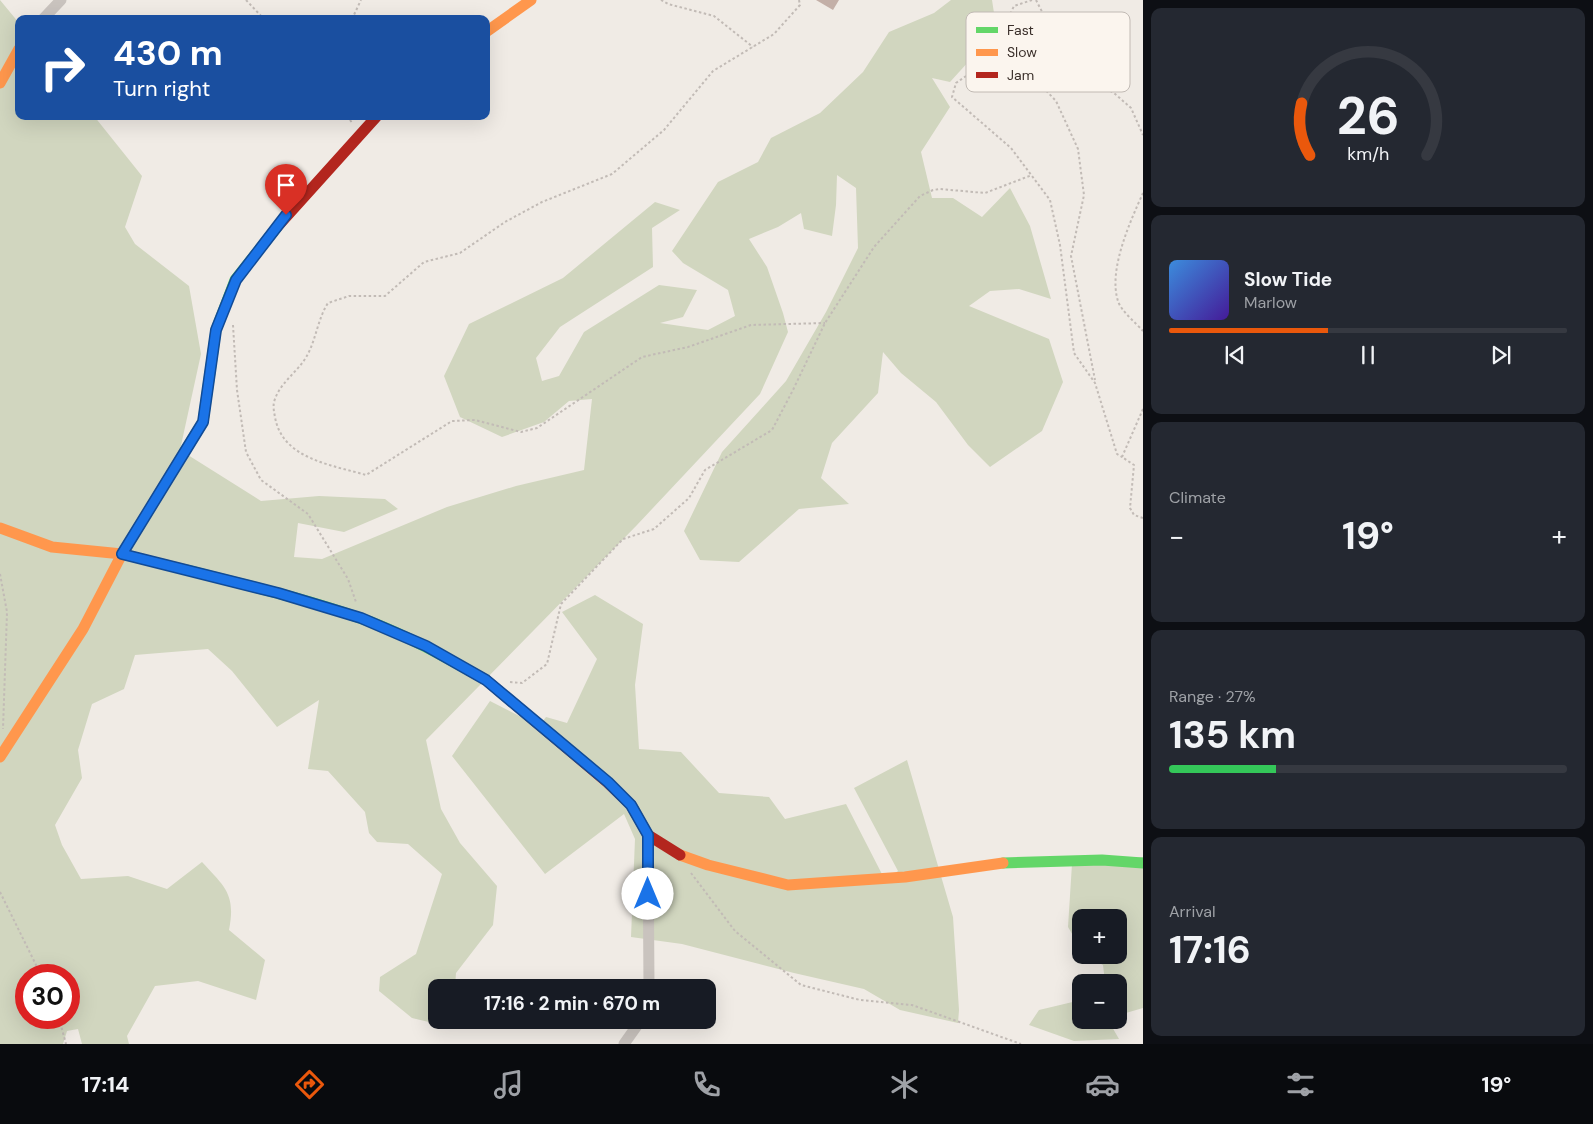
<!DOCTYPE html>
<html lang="en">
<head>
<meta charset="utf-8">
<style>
	:root { --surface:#171b24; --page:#242831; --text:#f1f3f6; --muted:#9ea1a6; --line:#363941; --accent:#ea580c }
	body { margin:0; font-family:"DM Sans",sans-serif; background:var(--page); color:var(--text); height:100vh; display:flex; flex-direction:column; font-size:19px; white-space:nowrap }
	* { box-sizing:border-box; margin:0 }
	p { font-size:16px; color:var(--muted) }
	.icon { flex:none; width:28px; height:28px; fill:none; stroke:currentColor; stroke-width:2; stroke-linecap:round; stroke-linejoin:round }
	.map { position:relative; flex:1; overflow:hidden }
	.sheet { display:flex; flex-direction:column; gap:8px; padding:8px; background:#0d0f14; width:450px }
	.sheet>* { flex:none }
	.guide { position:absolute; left:15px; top:15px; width:475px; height:105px; border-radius:10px; box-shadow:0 5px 20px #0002; background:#1a4fa0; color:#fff; overflow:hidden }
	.fabs { position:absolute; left:1072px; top:909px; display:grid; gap:10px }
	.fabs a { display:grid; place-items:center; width:55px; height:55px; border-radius:10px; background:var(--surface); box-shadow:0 5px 20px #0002; font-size:25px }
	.speed { position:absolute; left:15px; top:964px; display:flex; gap:10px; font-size:25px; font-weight:700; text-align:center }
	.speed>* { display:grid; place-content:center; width:65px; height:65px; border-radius:50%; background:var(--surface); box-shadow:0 5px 20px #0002; line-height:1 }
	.speed .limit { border:8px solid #d22; background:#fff; color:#111 }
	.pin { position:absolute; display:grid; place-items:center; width:42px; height:42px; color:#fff; margin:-51px -21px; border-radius:50% 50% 50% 0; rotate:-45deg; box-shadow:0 0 5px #0007 }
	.pin .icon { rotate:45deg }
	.me { position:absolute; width:55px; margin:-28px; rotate:0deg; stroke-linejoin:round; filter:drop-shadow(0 0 4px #0008) }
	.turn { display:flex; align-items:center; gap:18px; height:105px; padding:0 15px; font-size:22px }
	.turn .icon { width:65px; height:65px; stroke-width:2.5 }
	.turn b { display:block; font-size:35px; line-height:42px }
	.big { font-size:38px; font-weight:700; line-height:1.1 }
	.sheet .widget { flex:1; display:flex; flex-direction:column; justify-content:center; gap:8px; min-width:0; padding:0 18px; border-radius:10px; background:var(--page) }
	.sheet .dial { align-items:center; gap:0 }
	.dial svg { height:130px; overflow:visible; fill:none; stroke:var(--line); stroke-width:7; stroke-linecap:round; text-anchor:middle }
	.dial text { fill:var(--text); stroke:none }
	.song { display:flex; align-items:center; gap:15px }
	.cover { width:60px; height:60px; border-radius:8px; background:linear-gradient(135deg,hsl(210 70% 55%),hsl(260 70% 35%)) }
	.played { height:5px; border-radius:2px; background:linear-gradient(90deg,var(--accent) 40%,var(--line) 40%) }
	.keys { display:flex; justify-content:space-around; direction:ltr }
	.heat { display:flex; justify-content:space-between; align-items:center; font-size:28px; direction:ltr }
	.charge { height:8px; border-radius:4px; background:linear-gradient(90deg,#34c759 27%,var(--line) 0) }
	.trip { position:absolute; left:428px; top:979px; width:288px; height:50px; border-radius:10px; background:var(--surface); box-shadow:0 5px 20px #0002; font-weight:700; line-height:50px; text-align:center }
	.menu { display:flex; height:80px; justify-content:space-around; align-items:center; background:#090b0e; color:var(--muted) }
	.menu .icon { width:35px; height:35px }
	.menu .active { color:var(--accent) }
	.menu b { font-size:22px; color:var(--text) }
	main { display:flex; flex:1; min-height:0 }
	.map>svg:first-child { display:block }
	.green { fill:#d1d6bf; fill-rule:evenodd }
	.building { fill:#c3afa7 }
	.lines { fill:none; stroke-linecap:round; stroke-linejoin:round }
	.path { stroke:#c2bbb6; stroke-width:2; stroke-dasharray:2.5 2.5; stroke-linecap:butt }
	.street { stroke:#c9c3be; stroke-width:11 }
	.fast { stroke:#63d668; stroke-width:11 }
	.slow { stroke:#ff974d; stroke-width:11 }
	.jam { stroke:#b3261e; stroke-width:11 }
	.route-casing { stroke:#114b97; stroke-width:12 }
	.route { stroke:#1a73e8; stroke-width:9 }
	.key { fill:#fbf5ee; stroke:#c1bab4; stroke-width:1 }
	.key-label { font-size:14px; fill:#3b302b }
</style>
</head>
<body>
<main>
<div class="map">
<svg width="1143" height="1044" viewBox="0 0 1143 1044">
	<rect width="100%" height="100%" fill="#f0ebe5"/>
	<g class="green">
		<path d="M0,0L19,23V116H94L142,176L125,227L135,244L189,286L201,354L180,450L261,501L319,496L385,499L398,509L344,532L298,523L294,557L322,559L447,507L516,486L584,470L592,399L569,401L544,422L502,437L460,417L444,376L469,324L563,278L655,202L680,210L652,228L653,267L560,327L536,358L542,381L559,376L584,332L659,285L697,290L683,317L660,323L708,330L735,316L728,290L683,263L672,251L718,182L758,162L771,138L820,113L863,72L889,32L934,13L951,0H992L994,13L966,35L970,60L950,82L932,78L950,107L921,152L932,198H953L982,217L1010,188L1030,226L1051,299L1019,289L990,291L969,306L1049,339L1063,382L1042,431L990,467L968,445L936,402L901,373L883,352L878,393L832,443L821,478L849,504L799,509L739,562L700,560L684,531L722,452L786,381L826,312L858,248L856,188L837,175L836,205L832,236L804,229L801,213L778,227L749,239L767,267L783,313L788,332L760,394L637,525L426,740L441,809L460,843L497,886L493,925L456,973L455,987L436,988V1020H454V1028L412,1018L379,991L380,977L416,954L442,874L408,844L377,842L369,833L365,812L328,771L308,769L319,700L277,727L232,671L208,649L135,655L124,689L92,704L78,750L82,778L55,825L62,845L81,879L128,876L167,889L202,862C225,887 236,894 229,930L265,960L256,1000L198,981L155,986L127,1036L129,1044H82L78,1029L67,1031L63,1044H0ZM26,975H69V1018H26Z"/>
		<polygon points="595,595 643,624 635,685 639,749 681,752 719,793 769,797 785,819 846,804 885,880 898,871 854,788 907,760 953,917 959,1010 958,1023 900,1010 864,989 794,973 682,944 631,937 635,839 624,814 545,874 452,756 490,701 539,726 546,717 567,723 597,659 562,612"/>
		<polygon points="1143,857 1143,1008 1119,1015 1119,982 1105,982 1103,965 1085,955 1119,955 1119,918 1081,918 1081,949 1068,927 1072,864"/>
		<polygon points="1081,1000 1081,1020 1108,1020 1119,1039 1074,1041 1029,1025 1039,1010"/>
	</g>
	<polygon class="building" points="816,0 839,0 833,10"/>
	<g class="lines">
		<g class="path">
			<polyline points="246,0 264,19"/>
			<polyline points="661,0 668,4 714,16 753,47"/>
			<path d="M799,0L800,5L774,34L713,71L664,130L612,174L542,202L505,222L460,253L424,262L385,296H349L328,303C317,320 316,342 305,359C295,374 279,384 274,402C273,407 274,412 275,417C282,459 332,465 366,475L452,421L475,420L521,432L537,428L642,357L688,347L751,325L825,323"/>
			<polyline points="1032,0 1014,6 998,40 982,55 969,74 956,83 952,97 1011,148 1050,200 1060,245 1074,353 1095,383 1117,454 1122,457"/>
			<polyline points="1036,0 1053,33 1087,78 1114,93 1131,108 1143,135"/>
			<polyline points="352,19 361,0"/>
			<polyline points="998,40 1056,101 1078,149 1084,195 1071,256 1095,380"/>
			<polyline points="347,116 353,124"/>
			<path d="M1143,193C1130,222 1108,270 1118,301C1121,311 1136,323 1143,331"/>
			<polyline points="233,325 237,390 246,452 261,480 308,514 348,579 356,602"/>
			<polyline points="1143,409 1122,457 1134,465 1130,508 1134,515 1143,518"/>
			<polyline points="0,574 7,612 3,729"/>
			<polyline points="510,682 522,683 547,664 561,604 623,539 654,529 689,498 705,470 772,430 793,390 825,323 874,247 920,196 933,190 940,189 985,193 1032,175"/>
			<polyline points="691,873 735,931 801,985 860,1000 912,1005 1021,1044"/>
			<polyline points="0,892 41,975"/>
			<polyline points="59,1018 66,1044"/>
		</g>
		<g class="street">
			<polyline points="43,19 61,0"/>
			<polyline points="648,835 649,988"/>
			<polyline points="624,1044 641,1020"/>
		</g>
		<g class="fast">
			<polyline points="185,451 203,422 216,330 235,280 277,227"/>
			<path d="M187,570C245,585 303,598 360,618C398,631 435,651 470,671"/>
			<polyline points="1003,863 1102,860 1143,863"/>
		</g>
		<g class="slow">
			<polyline points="486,32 531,0"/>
			<polyline points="0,83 19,49"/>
			<polyline points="0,528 52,547 122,554 187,570"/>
			<polyline points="0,757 83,629 122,554 185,451"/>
			<polyline points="680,855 708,865 788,885 905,877 1003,863"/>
		</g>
		<g class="jam">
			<polyline points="277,227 377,116"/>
			<polyline points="470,671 486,680 607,782 631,805 648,835 680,855"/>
		</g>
	</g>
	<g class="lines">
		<g class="route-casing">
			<polyline id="route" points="286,215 236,280 216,330 203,422 122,554 278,593 361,618 426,646 486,680 608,782 631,805 648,835 648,894"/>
		</g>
		<use href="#route" class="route"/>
	</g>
	<rect x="966" y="12" width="164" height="80" rx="8" class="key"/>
	<rect x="976" y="27" width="22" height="6" fill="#63d668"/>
	<rect x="976" y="49" width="22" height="7" fill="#ff974d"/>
	<rect x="976" y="72" width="22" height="6" fill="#b3261e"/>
	<g class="key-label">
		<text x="1007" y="35">Fast</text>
		<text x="1007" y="57">Slow</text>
		<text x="1007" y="80">Jam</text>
	</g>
</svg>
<div class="fabs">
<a>+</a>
<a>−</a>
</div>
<div class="speed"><div class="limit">30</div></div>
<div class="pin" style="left:286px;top:215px;background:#d93025"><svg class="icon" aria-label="arrive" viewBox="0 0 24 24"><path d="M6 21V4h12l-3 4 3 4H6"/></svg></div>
<svg class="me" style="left:648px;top:894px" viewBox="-20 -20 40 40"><circle r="19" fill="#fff"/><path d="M0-13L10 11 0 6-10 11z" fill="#1a73e8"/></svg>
<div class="trip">17:16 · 2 min · 670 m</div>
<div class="guide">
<div class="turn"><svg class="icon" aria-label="right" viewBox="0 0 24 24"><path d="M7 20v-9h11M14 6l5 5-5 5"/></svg><div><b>430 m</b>Turn right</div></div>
</div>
</div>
<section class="sheet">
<div class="widget dial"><svg viewBox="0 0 100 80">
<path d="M14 69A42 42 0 1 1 86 69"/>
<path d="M14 69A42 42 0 0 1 9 37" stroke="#ea580c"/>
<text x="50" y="56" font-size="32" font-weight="700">26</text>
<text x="50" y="72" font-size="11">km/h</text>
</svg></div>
<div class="widget">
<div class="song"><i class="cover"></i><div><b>Slow Tide</b><p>Marlow</p></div></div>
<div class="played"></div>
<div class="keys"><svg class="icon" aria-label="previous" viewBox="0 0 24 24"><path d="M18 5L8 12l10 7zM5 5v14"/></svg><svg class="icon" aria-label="pause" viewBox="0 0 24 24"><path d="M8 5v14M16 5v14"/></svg><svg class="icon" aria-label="next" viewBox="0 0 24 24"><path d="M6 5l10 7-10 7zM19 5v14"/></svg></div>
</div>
<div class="widget"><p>Climate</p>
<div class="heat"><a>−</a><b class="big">19°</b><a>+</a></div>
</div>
<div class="widget"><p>Range · 27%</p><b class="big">135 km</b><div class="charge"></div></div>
<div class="widget"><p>Arrival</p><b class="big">17:16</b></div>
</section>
</main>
<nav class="menu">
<b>17:14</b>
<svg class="icon active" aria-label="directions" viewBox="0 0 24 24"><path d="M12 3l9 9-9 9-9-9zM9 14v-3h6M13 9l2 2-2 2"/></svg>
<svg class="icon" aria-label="music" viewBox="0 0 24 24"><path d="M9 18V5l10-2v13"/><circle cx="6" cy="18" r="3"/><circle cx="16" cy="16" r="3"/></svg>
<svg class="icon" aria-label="phone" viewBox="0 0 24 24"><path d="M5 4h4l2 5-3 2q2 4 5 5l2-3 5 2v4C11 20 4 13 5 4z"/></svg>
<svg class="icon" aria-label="climate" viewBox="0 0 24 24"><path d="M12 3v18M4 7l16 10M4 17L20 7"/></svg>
<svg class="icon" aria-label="car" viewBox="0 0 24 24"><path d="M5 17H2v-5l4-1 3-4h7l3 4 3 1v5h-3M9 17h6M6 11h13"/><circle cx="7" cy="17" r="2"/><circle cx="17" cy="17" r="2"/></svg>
<svg class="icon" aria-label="filters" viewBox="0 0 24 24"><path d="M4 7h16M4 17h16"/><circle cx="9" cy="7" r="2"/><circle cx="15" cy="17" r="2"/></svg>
<b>19°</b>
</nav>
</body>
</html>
